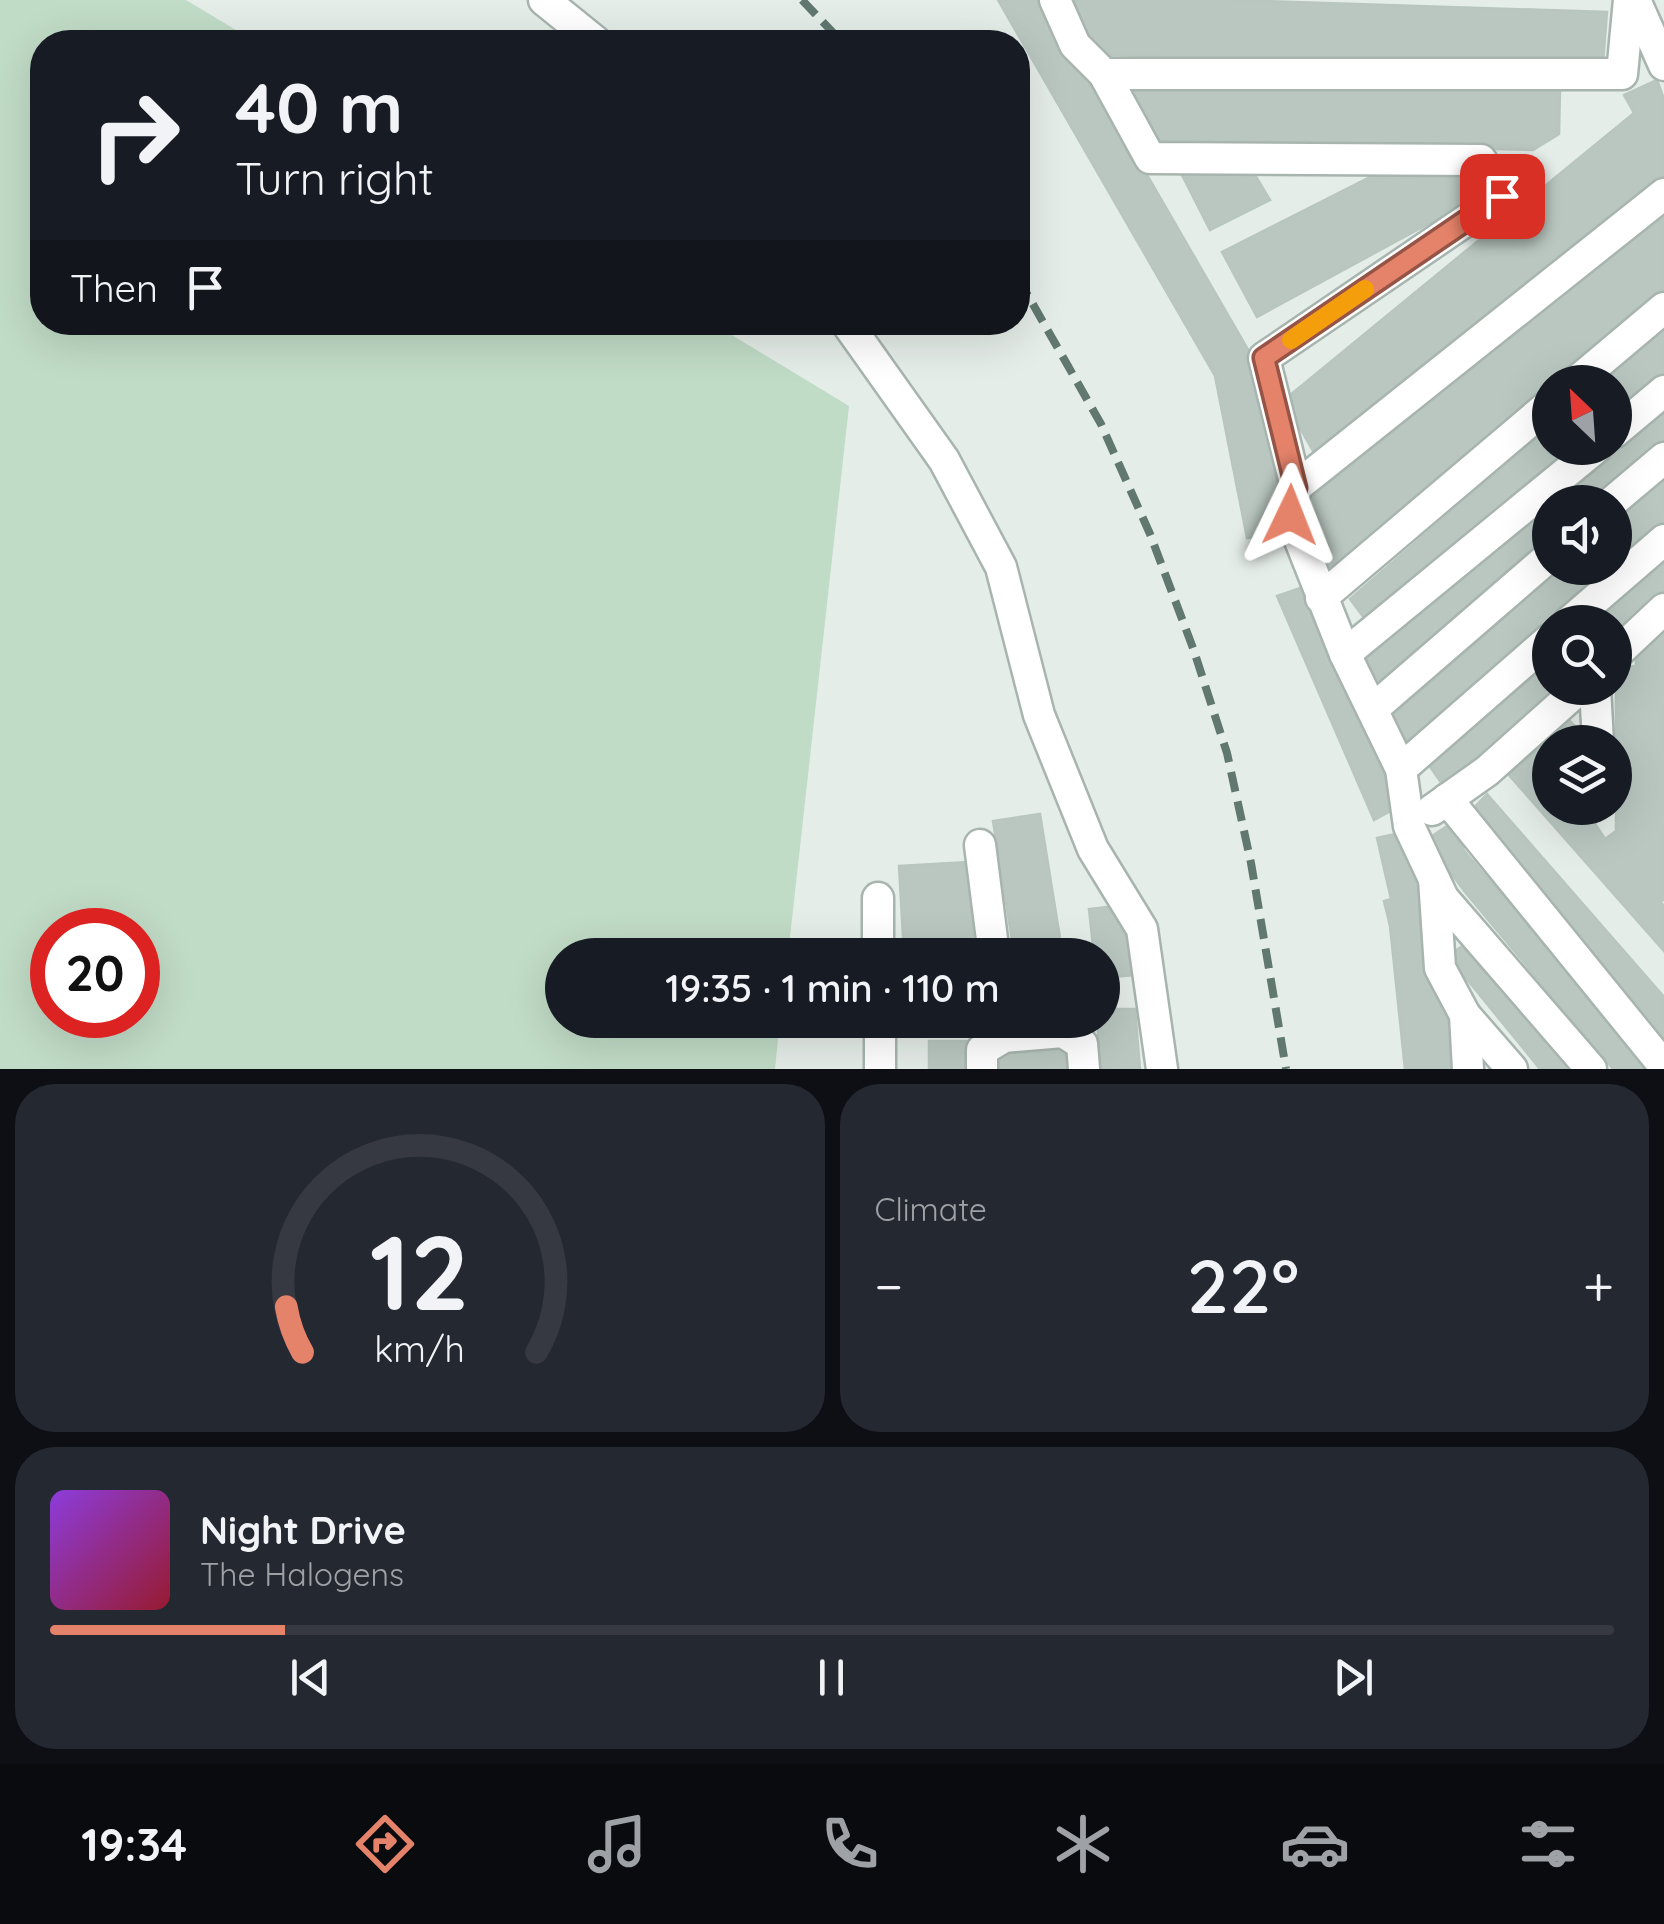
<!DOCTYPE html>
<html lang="en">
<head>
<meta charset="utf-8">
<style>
	:root { --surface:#171b24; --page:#242831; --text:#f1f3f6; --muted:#9ea1a6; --line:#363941; --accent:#e5826a }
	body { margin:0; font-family:Quicksand,sans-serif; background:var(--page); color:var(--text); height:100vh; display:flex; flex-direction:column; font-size:38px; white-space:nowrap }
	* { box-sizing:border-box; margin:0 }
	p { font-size:32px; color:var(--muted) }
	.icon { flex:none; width:55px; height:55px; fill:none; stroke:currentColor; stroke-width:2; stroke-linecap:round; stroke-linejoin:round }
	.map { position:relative; height:1069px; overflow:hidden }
	.sheet { display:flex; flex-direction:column; gap:15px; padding:15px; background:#0d0f14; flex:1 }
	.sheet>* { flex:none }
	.guide { position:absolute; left:30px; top:30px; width:1000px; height:305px; border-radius:40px; box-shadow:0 10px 40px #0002; background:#171b24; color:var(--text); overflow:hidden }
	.needle { width:65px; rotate:335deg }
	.buttons { position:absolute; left:1532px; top:365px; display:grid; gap:20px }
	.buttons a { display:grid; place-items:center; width:100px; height:100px; border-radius:50%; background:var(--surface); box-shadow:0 10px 40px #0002; font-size:50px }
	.speed { position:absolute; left:30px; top:908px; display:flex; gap:20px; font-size:50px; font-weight:700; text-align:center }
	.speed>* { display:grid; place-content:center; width:130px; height:130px; border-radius:50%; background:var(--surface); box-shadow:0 10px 40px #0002; line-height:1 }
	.speed .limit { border:15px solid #d22; background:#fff; color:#111 }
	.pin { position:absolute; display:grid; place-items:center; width:85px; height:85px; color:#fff; margin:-42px; border-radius:20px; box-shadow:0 5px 15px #0006 }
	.me { position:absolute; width:110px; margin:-55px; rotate:2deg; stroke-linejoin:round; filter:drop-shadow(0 0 8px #0008) }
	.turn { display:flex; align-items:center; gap:35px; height:210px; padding:0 40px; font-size:45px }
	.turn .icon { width:130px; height:130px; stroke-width:2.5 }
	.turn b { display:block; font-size:70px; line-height:85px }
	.then { display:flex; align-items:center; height:95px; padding:0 40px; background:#0003; gap:20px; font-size:38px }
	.big { font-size:75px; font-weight:600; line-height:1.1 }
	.sheet .tile { flex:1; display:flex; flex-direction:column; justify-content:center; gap:15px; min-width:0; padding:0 35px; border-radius:40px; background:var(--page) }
	.sheet .dial { align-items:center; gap:0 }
	.dial svg { height:260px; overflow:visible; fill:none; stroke:var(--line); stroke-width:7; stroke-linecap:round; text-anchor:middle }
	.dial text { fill:var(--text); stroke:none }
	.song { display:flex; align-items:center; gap:30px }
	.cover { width:120px; height:120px; border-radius:15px; background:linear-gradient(135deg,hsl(270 70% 55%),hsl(350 70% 35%)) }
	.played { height:10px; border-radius:5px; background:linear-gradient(90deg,var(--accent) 15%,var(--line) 15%) }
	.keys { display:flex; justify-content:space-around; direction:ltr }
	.heat { display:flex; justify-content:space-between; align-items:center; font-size:55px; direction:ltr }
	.sheet .tiles { flex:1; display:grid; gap:15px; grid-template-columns:1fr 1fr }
	.tile:last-child { grid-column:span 2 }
	.trip { position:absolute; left:545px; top:938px; width:575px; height:100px; border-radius:50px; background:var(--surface); box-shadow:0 10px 40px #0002; font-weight:600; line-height:100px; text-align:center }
	.tabs { display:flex; height:160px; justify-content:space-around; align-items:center; background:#090b0e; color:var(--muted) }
	.tabs .icon { width:70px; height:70px }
	.tabs .active { color:var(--accent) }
	.tabs b { font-size:45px; color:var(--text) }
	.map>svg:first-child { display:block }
	.green { fill:#c0dbc6; fill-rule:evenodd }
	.building { fill:#bac7c1; stroke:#b8c6bf; stroke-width:2.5 }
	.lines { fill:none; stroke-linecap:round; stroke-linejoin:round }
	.minor-casing { stroke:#a8b5af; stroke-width:35 }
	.minor { stroke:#fff; stroke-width:30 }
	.rail { stroke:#607870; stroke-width:8; stroke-dasharray:20 10; stroke-linecap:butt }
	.route-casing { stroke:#955445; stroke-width:25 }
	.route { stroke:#e5826a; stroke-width:18 }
	.slow { stroke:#f59e0b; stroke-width:18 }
</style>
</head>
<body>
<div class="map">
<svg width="1664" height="1069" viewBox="0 0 1664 1069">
	<rect width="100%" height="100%" fill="#e5ede9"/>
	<path class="green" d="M0,0H186L256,42H42V322L712,323L849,406L788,955H562V1020H780L775,1069H0ZM52,930H138V1015H52Z"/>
	<g class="building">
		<polygon points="998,0 1046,0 1254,360 1290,533 1247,538 1215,376"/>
		<polygon points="1069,0 1232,0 1607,12 1603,63 1096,55 1089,36 1072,31"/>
		<polygon points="1657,80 1664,99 1664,177 1316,456 1284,400 1634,113 1624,95"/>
		<polygon points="1132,82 1560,90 1559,134 1533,150 1148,141 1152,123 1127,121"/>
		<polygon points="1237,166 1255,175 1270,200 1210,230 1180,171"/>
		<polygon points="1452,169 1474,199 1257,317 1222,252 1380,172"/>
		<polygon points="1664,210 1664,292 1556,382 1550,382 1550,388 1332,572 1293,513"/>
		<polygon points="1664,329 1664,375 1615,417 1615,382 1602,382"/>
		<polygon points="1664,401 1664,444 1596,502 1550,502 1550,543 1383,688 1366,659 1611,448 1615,448 1615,444"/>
		<polygon points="1550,427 1550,448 1579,448 1370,626 1350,599"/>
		<polygon points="1664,475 1664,524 1554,622 1550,622 1550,626 1413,748 1390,718 1560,568 1615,568 1615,518"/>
		<polygon points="1664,550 1664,600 1615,643 1615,622 1582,622"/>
		<polygon points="1300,588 1398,807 1374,820 1277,596"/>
		<polygon points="1664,621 1664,900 1660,901 1664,906 1664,951 1509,775 1570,721 1590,742 1550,742 1550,808 1585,808 1605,839 1616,831 1616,668 1636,666 1636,637"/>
		<polygon points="1550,652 1550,688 1565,688 1447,791 1428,764"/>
		<polygon points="1487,794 1664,997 1664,1046 1469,813"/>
		<polygon points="1040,814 1060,938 1013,946 993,821"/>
		<polygon points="1450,824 1465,852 1652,1069 1613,1069 1465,892 1426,840"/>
		<polygon points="1400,833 1419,882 1429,921 1432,985 1448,1014 1453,1069 1405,1069 1390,926 1384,901 1391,899 1377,838"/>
		<polygon points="968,862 974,955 904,955 899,866"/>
		<polygon points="1126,905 1134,975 1102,978 1102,955 1094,955 1089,909"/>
		<polygon points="1471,940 1579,1069 1540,1069 1448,956"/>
		<polygon points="1102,1009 1135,1009 1140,1069 1101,1069 1097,1020 1102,1020"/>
		<rect x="929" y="1041" width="38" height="28"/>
		<polygon points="1070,1045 1071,1069 999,1069 999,1052"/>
	</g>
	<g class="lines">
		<g class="minor-casing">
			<g id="minor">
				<polyline points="544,0 596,42"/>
				<polyline points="1055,0 1075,45 1104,74 1150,158 1481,160 1502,196 1264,358 1296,487 1290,515 1345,654 1401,769 1409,826 1434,879 1440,968 1465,1015 1468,1069"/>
				<polyline points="1635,0 1664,65"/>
				<polyline points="1104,74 1622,74 1629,0"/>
				<polyline points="846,322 944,460 1001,567 1039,715 1093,849 1142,929 1162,1069"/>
				<polyline points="1576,382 1664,308"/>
				<polyline points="1615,432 1664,391"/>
				<polyline points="1296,487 1664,194"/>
				<polyline points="1612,502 1664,458"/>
				<polyline points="1321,598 1550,404"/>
				<polyline points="1569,622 1664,540"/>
				<polyline points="1345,654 1596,448"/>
				<polyline points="1615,655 1664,609"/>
				<polyline points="1595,688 1598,742"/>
				<polyline points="1373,709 1550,556"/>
				<polyline points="1401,769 1550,639"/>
				<polyline points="1447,799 1664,1066"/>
				<polyline points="1432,810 1487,771 1580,688"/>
				<polyline points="980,845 994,955"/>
				<polyline points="1435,881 1443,898 1591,1069"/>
				<polyline points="878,898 878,955"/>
				<polyline points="1465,1015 1512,1069"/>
				<polyline points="880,1020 880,1069"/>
				<polyline points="982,1069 982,1050 1004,1037 1063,1032 1082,1044 1084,1069"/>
			</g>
		</g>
		<use href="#minor" class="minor"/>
		<g class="rail">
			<polyline points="802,0 842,42"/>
			<polyline points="1018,278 1101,424 1150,534 1193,648 1227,753 1251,863 1286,1069"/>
		</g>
	</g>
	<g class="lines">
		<g class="route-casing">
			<polyline id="route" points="1290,515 1296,488 1264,358 1502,196"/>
		</g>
		<use href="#route" class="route"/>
		<polyline class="slow" points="1291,340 1365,289"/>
	</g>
</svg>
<div class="buttons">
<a><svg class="needle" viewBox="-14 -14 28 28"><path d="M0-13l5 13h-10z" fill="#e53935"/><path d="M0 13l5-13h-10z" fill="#9ea1a6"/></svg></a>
<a><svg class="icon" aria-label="sound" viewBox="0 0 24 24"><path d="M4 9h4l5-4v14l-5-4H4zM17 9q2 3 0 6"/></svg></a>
<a><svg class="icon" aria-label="search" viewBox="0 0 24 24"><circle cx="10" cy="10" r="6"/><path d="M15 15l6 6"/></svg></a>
<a><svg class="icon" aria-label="layers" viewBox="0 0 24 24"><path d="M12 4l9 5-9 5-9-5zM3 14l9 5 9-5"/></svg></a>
</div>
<div class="speed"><div class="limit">20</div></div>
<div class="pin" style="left:1502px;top:196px;background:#d93025"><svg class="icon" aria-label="arrive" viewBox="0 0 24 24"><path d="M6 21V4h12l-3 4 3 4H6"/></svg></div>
<svg class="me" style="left:1290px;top:515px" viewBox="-20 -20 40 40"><path d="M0-17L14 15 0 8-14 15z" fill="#e5826a" stroke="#fff" stroke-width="4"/></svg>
<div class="trip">19:35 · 1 min · 110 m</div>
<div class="guide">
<div class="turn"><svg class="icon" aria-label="right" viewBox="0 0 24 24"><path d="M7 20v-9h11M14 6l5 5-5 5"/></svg><div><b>40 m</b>Turn right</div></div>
<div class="then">Then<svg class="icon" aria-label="arrive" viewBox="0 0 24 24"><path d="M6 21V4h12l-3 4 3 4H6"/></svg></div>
</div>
</div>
<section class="sheet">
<div class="tiles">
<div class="tile dial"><svg viewBox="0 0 100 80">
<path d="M14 69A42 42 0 1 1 86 69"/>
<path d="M14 69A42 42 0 0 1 9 55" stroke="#e5826a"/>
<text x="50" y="56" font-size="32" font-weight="700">12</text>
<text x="50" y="72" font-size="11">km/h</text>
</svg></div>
<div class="tile"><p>Climate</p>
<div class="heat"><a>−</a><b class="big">22°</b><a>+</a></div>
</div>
<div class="tile">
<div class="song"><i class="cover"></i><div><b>Night Drive</b><p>The Halogens</p></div></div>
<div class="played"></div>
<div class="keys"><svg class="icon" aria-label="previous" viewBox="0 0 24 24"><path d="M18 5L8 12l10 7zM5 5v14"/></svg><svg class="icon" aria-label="pause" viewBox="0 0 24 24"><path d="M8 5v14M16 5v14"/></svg><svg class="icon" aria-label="next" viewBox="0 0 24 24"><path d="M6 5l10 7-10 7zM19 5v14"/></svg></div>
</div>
</div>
</section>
<nav class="tabs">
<b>19:34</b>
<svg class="icon active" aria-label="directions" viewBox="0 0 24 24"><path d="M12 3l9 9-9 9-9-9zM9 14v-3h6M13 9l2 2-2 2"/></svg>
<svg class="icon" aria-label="music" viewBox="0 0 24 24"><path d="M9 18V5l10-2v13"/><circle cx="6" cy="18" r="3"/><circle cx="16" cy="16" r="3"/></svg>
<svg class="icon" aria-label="phone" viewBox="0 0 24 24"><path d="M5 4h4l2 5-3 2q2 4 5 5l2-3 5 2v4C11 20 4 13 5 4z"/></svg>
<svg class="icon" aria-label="climate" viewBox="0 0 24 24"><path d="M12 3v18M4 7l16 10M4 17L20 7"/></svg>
<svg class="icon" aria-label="car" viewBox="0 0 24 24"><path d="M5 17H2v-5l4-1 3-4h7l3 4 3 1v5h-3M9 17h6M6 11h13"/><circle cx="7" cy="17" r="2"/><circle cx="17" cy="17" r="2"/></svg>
<svg class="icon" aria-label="filters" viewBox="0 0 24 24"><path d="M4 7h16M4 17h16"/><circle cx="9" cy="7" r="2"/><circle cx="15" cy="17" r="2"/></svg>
</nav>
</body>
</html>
